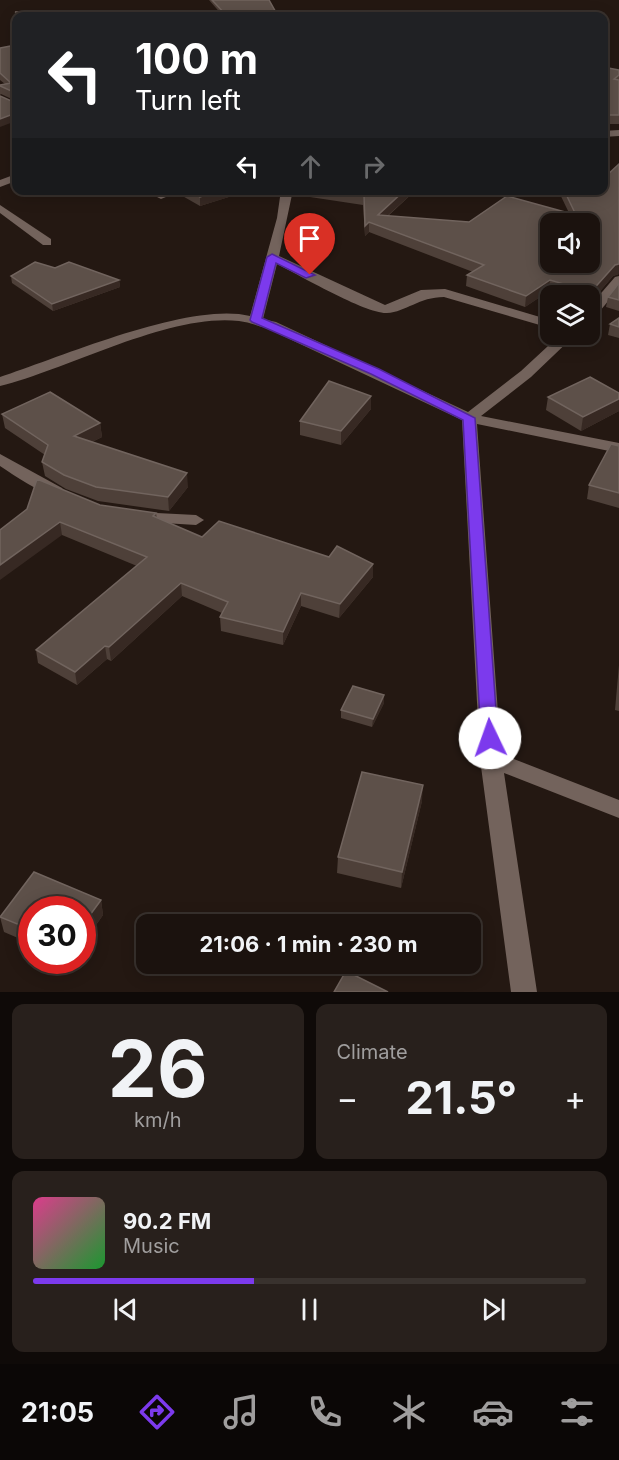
<!DOCTYPE html>
<html lang="en">
<head>
<meta charset="utf-8">
<style>
	:root { --surface:#1b120e; --page:#28201c; --text:#f1f3f6; --muted:#a09e9e; --line:#39322e; --accent:#7c3aed }
	body { margin:0; font-family:Inter,sans-serif; background:var(--page); color:var(--text); height:100vh; display:flex; flex-direction:column; font-size:22px; white-space:nowrap }
	* { box-sizing:border-box; margin:0 }
	p { font-size:20px; color:var(--muted) }
	.icon { flex:none; width:33px; height:33px; fill:none; stroke:currentColor; stroke-width:2; stroke-linecap:round; stroke-linejoin:round }
	.map { position:relative; height:992px; overflow:hidden }
	.sheet { display:flex; flex-direction:column; gap:12px; padding:12px; background:#0f0a08; flex:1 }
	.sheet>* { flex:none }
	.guide { position:absolute; left:12px; top:12px; width:596px; height:183px; border-radius:12px; box-shadow:0 3px 15px #0003,0 0 0 2px var(--line); background:#202124; color:#fff; overflow:hidden }
	.buttons { position:absolute; left:540px; top:213px; display:grid; gap:12px }
	.buttons a { display:grid; place-items:center; width:60px; height:60px; border-radius:12px; background:var(--surface); box-shadow:0 3px 15px #0003,0 0 0 2px var(--line); font-size:30px }
	.speed { position:absolute; left:18px; top:896px; display:flex; gap:12px; font-size:30px; font-weight:700; text-align:center }
	.speed>* { display:grid; place-content:center; width:78px; height:78px; border-radius:50%; background:var(--surface); box-shadow:0 3px 15px #0003,0 0 0 2px var(--line); line-height:1 }
	.speed .limit { border:9px solid #d22; background:#fff; color:#111 }
	.pin { position:absolute; display:grid; place-items:center; width:51px; height:51px; color:#fff; margin:-62px -26px; border-radius:50% 50% 50% 0; rotate:-45deg; box-shadow:0 0 6px #0007 }
	.pin .icon { rotate:45deg }
	.me { position:absolute; width:66px; margin:-33px; rotate:357deg; stroke-linejoin:round; filter:drop-shadow(0 0 4px #0008) }
	.turn { display:flex; align-items:center; gap:21px; height:126px; padding:0 24px; font-size:27px }
	.turn .icon { width:78px; height:78px; stroke-width:2.5 }
	.turn b { display:block; font-size:42px; line-height:51px }
	.lanes { display:flex; align-items:center; height:57px; padding:0 24px; background:#0003; justify-content:center; gap:30px; direction:ltr }
	.lanes .off { opacity:.35 }
	.big { font-size:45px; font-weight:700; line-height:1.1 }
	.sheet .card { flex:1; display:flex; flex-direction:column; justify-content:center; gap:9px; min-width:0; padding:0 21px; border-radius:12px; background:var(--page) }
	.sheet .dial { align-items:center; gap:0 }
	.dial b { font-size:78px; line-height:1 }
	.song { display:flex; align-items:center; gap:18px }
	.cover { width:72px; height:72px; border-radius:9px; background:linear-gradient(135deg,hsl(330 70% 55%),hsl(130 70% 35%)) }
	.played { height:6px; border-radius:3px; background:linear-gradient(90deg,var(--accent) 40%,var(--line) 40%) }
	.keys { display:flex; justify-content:space-around; direction:ltr }
	.heat { display:flex; justify-content:space-between; align-items:center; font-size:33px; direction:ltr }
	.sheet .tiles { flex:1; display:grid; gap:12px; grid-template-columns:1fr 1fr }
	.card:last-child { grid-column:span 2 }
	.trip { position:absolute; left:136px; top:914px; width:345px; height:60px; border-radius:12px; background:var(--surface); box-shadow:0 3px 15px #0003,0 0 0 2px var(--line); font-weight:700; line-height:60px; text-align:center }
	.dock { display:flex; height:96px; justify-content:space-around; align-items:center; background:#0b0706; color:var(--muted) }
	.dock .icon { width:42px; height:42px }
	.dock .on { color:var(--accent) }
	.dock b { font-size:27px; color:var(--text) }
	.map>svg:first-child { display:block }
	.lines { fill:none; stroke-linecap:round; stroke-linejoin:round }
	.minor { fill:#73635c; fill-rule:evenodd }
	.wall { fill:#4e4039 }
	.shaded-wall { fill:#372923 }
	.building { fill:#5d5049; stroke:#71645e; stroke-width:1.5; fill-rule:evenodd }
	.route { fill:#7c3aed; stroke:#51269a; stroke-width:1.5 }
</style>
</head>
<body>
<div class="map">
<svg width="619" height="992" viewBox="0 0 619 992">
	<rect width="100%" height="100%" fill="#241812"/>
	<g class="lines">
		<g class="minor">
			<polygon points="619,130 619,136 603,137 603,131"/>
			<polygon points="16,174 16,181 0,187 0,180"/>
			<polygon points="166,190 183,190 161,199 155,196"/>
			<path d="M281,190H293L279,256L385,305L421,290L445,289L550,320V328L444,297C419,297 406,312 387,313C366,314 299,275 277,264L263,319L276,322L468,412L521,371L561,334H576L531,377L481,416L619,443V453L477,424L501,754L619,800V818L504,773L537,992H511L480,759L462,420L266,328C258,326 248,322 239,321C169,313 69,369 0,386V377C61,357 190,301 250,316L277,218Z"/>
			<polygon points="0,205 51,239 51,245 43,245 0,213"/>
			<polygon points="619,276 619,288 595,317 590,318 590,306 615,277"/>
			<path d="M0,454L62,488L64,491L56,496C36,491 17,477 0,466Z"/>
			<polygon points="137,512 196,515 204,520 196,525 131,521 129,517"/>
		</g>
	</g>
	<g class="wall">
		<polygon points="209,0 269,0 278,16 223,16"/>
		<polygon points="15,12 87,16 16,16 16,19"/>
		<polygon points="16,45 16,101 1,94 0,95 0,85 5,84 0,80 0,48"/>
		<polygon points="603,67 619,70 619,124 603,124"/>
		<polygon points="619,164 619,274 613,276 590,303 590,296 564,296 549,291 525,307 466,286 467,275 473,272 369,232 365,236 363,205 310,197 310,190 416,190 388,216 469,222 569,213 558,190 603,190 605,177"/>
		<polygon points="178,190 251,190 200,206 179,194"/>
		<polygon points="55,268 119,280 120,287 53,311 12,283 11,276"/>
		<polygon points="619,283 619,311 606,307 608,297"/>
		<polygon points="619,318 619,338 608,335 610,324"/>
		<polygon points="619,393 619,411 581,431 546,410 548,397"/>
		<polygon points="371,396 371,409 341,445 300,435 300,421"/>
		<polygon points="2,414 100,423 102,437 92,442 188,487 169,511 98,501 66,489 45,476 42,462 45,455 5,428"/>
		<polygon points="619,446 619,508 587,499 589,485"/>
		<polygon points="100,505 156,513 157,518 202,537 373,577 339,618 301,606 283,645 221,631 220,617 222,613 182,596 111,661 107,659 77,685 38,663 36,650 137,566 62,535 0,530"/>
		<polygon points="619,665 619,711 615,710"/>
		<polygon points="384,703 372,727 341,718 341,710"/>
		<polygon points="422,801 401,888 337,873 338,857"/>
		<polygon points="34,872 101,900 103,915 82,945 82,909 32,909 32,944 4,932 0,917"/>
	</g>
	<g class="shaded-wall">
		<polygon points="16,113 16,121 0,127 0,119"/>
		<polygon points="147,190 160,190 148,197"/>
		<polygon points="221,190 251,190 200,206 200,197"/>
		<polygon points="405,190 416,190 377,225 378,215"/>
		<polygon points="369,222 369,232 365,236 365,226"/>
		<polygon points="619,264 619,274 613,276 590,303 591,292 615,265"/>
		<polygon points="119,280 120,287 53,311 52,304"/>
		<polygon points="550,280 549,291 525,307 526,296"/>
		<polygon points="371,396 371,409 341,445 341,431"/>
		<polygon points="619,399 619,411 581,431 583,417"/>
		<polygon points="100,423 102,437 76,450 74,436"/>
		<polygon points="187,473 188,487 169,511 168,497"/>
		<polygon points="60,522 62,535 0,580 0,565"/>
		<polygon points="373,564 373,577 339,618 340,604"/>
		<polygon points="181,583 182,596 111,661 109,647"/>
		<polygon points="301,593 301,606 283,645 283,632"/>
		<polygon points="105,646 107,659 77,685 75,672"/>
		<polygon points="384,695 384,703 372,727 373,719"/>
		<polygon points="423,785 422,801 401,888 402,872"/>
		<polygon points="101,900 103,915 82,945 82,926"/>
	</g>
	<g class="building">
		<polygon points="212,0 269,0 278,16 227,16"/>
		<polygon points="79,11 87,16 27,16 15,12"/>
		<polygon points="16,45 16,102 16,93 0,86 0,85 11,83 0,73 0,48"/>
		<polygon points="603,67 619,70 619,75 614,79 619,80 619,115 603,115"/>
		<polygon points="0,96 16,103 16,113 0,119"/>
		<path d="M619,164V264L615,265L591,292L550,280L526,296L467,275L484,265L369,222L365,226L364,195L333,190H405L378,215L469,222L507,196L576,215L564,190H603V177H605ZM550,224H590V262H550Z"/>
		<polygon points="188,190 221,190 200,197"/>
		<polygon points="35,262 55,268 69,262 119,280 52,304 11,276"/>
		<polygon points="619,283 619,300 608,297"/>
		<polygon points="619,318 619,327 610,324"/>
		<polygon points="590,377 619,393 619,399 583,417 548,397"/>
		<polygon points="329,381 371,396 341,431 300,421"/>
		<polygon points="50,392 100,423 74,436 187,473 168,497 96,487 64,475 42,462 48,445 2,414"/>
		<polygon points="611,444 619,446 619,493 589,485"/>
		<polygon points="37,479 100,505 156,513 153,516 202,537 219,521 329,557 337,546 373,564 340,604 301,593 283,632 220,617 228,602 181,583 109,647 105,646 75,672 36,650 147,557 60,522 0,565 0,530 27,509"/>
		<polygon points="353,686 384,695 373,719 341,710"/>
		<polygon points="362,772 423,785 402,872 338,857"/>
		<polygon points="34,872 101,900 82,926 82,909 32,909 32,930 0,917"/>
		<polygon points="346,971 388,992 334,992"/>
	</g>
	<polygon class="route" points="272,254 315,275 306,278 276,263 262,318 379,369 475,418 498,738 496,743 484,743 481,738 463,420 371,374 252,322 250,320 267,257"/>
</svg>
<div class="buttons">
<a><svg class="icon" aria-label="sound" viewBox="0 0 24 24"><path d="M4 9h4l5-4v14l-5-4H4zM17 9q2 3 0 6"/></svg></a>
<a><svg class="icon" aria-label="layers" viewBox="0 0 24 24"><path d="M12 4l9 5-9 5-9-5zM3 14l9 5 9-5"/></svg></a>
</div>
<div class="speed"><div class="limit">30</div></div>
<div class="pin" style="left:310px;top:275px;background:#d93025"><svg class="icon" aria-label="arrive" viewBox="0 0 24 24"><path d="M6 21V4h12l-3 4 3 4H6"/></svg></div>
<svg class="me" style="left:490px;top:738px" viewBox="-20 -20 40 40"><circle r="19" fill="#fff"/><path d="M0-13L10 11 0 6-10 11z" fill="#7c3aed"/></svg>
<div class="trip">21:06 · 1 min · 230 m</div>
<div class="guide">
<div class="turn"><svg class="icon" aria-label="left" viewBox="0 0 24 24"><path d="M17 20v-9H6M10 6l-5 5 5 5"/></svg><div><b>100 m</b>Turn left</div></div>
<div class="lanes"><svg class="icon" aria-label="left" viewBox="0 0 24 24"><path d="M17 20v-9H6M10 6l-5 5 5 5"/></svg><svg class="icon off" aria-label="ahead" viewBox="0 0 24 24"><path d="M12 20V5M6 11l6-6 6 6"/></svg><svg class="icon off" aria-label="right" viewBox="0 0 24 24"><path d="M7 20v-9h11M14 6l5 5-5 5"/></svg></div>
</div>
</div>
<section class="sheet">
<div class="tiles">
<div class="card dial"><b>26</b><p>km/h</p></div>
<div class="card"><p>Climate</p>
<div class="heat"><a>−</a><b class="big">21.5°</b><a>+</a></div>
</div>
<div class="card">
<div class="song"><i class="cover"></i><div><b>90.2 FM</b><p>Music</p></div></div>
<div class="played"></div>
<div class="keys"><svg class="icon" aria-label="previous" viewBox="0 0 24 24"><path d="M18 5L8 12l10 7zM5 5v14"/></svg><svg class="icon" aria-label="pause" viewBox="0 0 24 24"><path d="M8 5v14M16 5v14"/></svg><svg class="icon" aria-label="next" viewBox="0 0 24 24"><path d="M6 5l10 7-10 7zM19 5v14"/></svg></div>
</div>
</div>
</section>
<nav class="dock">
<b>21:05</b>
<svg class="icon on" aria-label="directions" viewBox="0 0 24 24"><path d="M12 3l9 9-9 9-9-9zM9 14v-3h6M13 9l2 2-2 2"/></svg>
<svg class="icon" aria-label="music" viewBox="0 0 24 24"><path d="M9 18V5l10-2v13"/><circle cx="6" cy="18" r="3"/><circle cx="16" cy="16" r="3"/></svg>
<svg class="icon" aria-label="phone" viewBox="0 0 24 24"><path d="M5 4h4l2 5-3 2q2 4 5 5l2-3 5 2v4C11 20 4 13 5 4z"/></svg>
<svg class="icon" aria-label="climate" viewBox="0 0 24 24"><path d="M12 3v18M4 7l16 10M4 17L20 7"/></svg>
<svg class="icon" aria-label="car" viewBox="0 0 24 24"><path d="M5 17H2v-5l4-1 3-4h7l3 4 3 1v5h-3M9 17h6M6 11h13"/><circle cx="7" cy="17" r="2"/><circle cx="17" cy="17" r="2"/></svg>
<svg class="icon" aria-label="filters" viewBox="0 0 24 24"><path d="M4 7h16M4 17h16"/><circle cx="9" cy="7" r="2"/><circle cx="15" cy="17" r="2"/></svg>
</nav>
</body>
</html>
